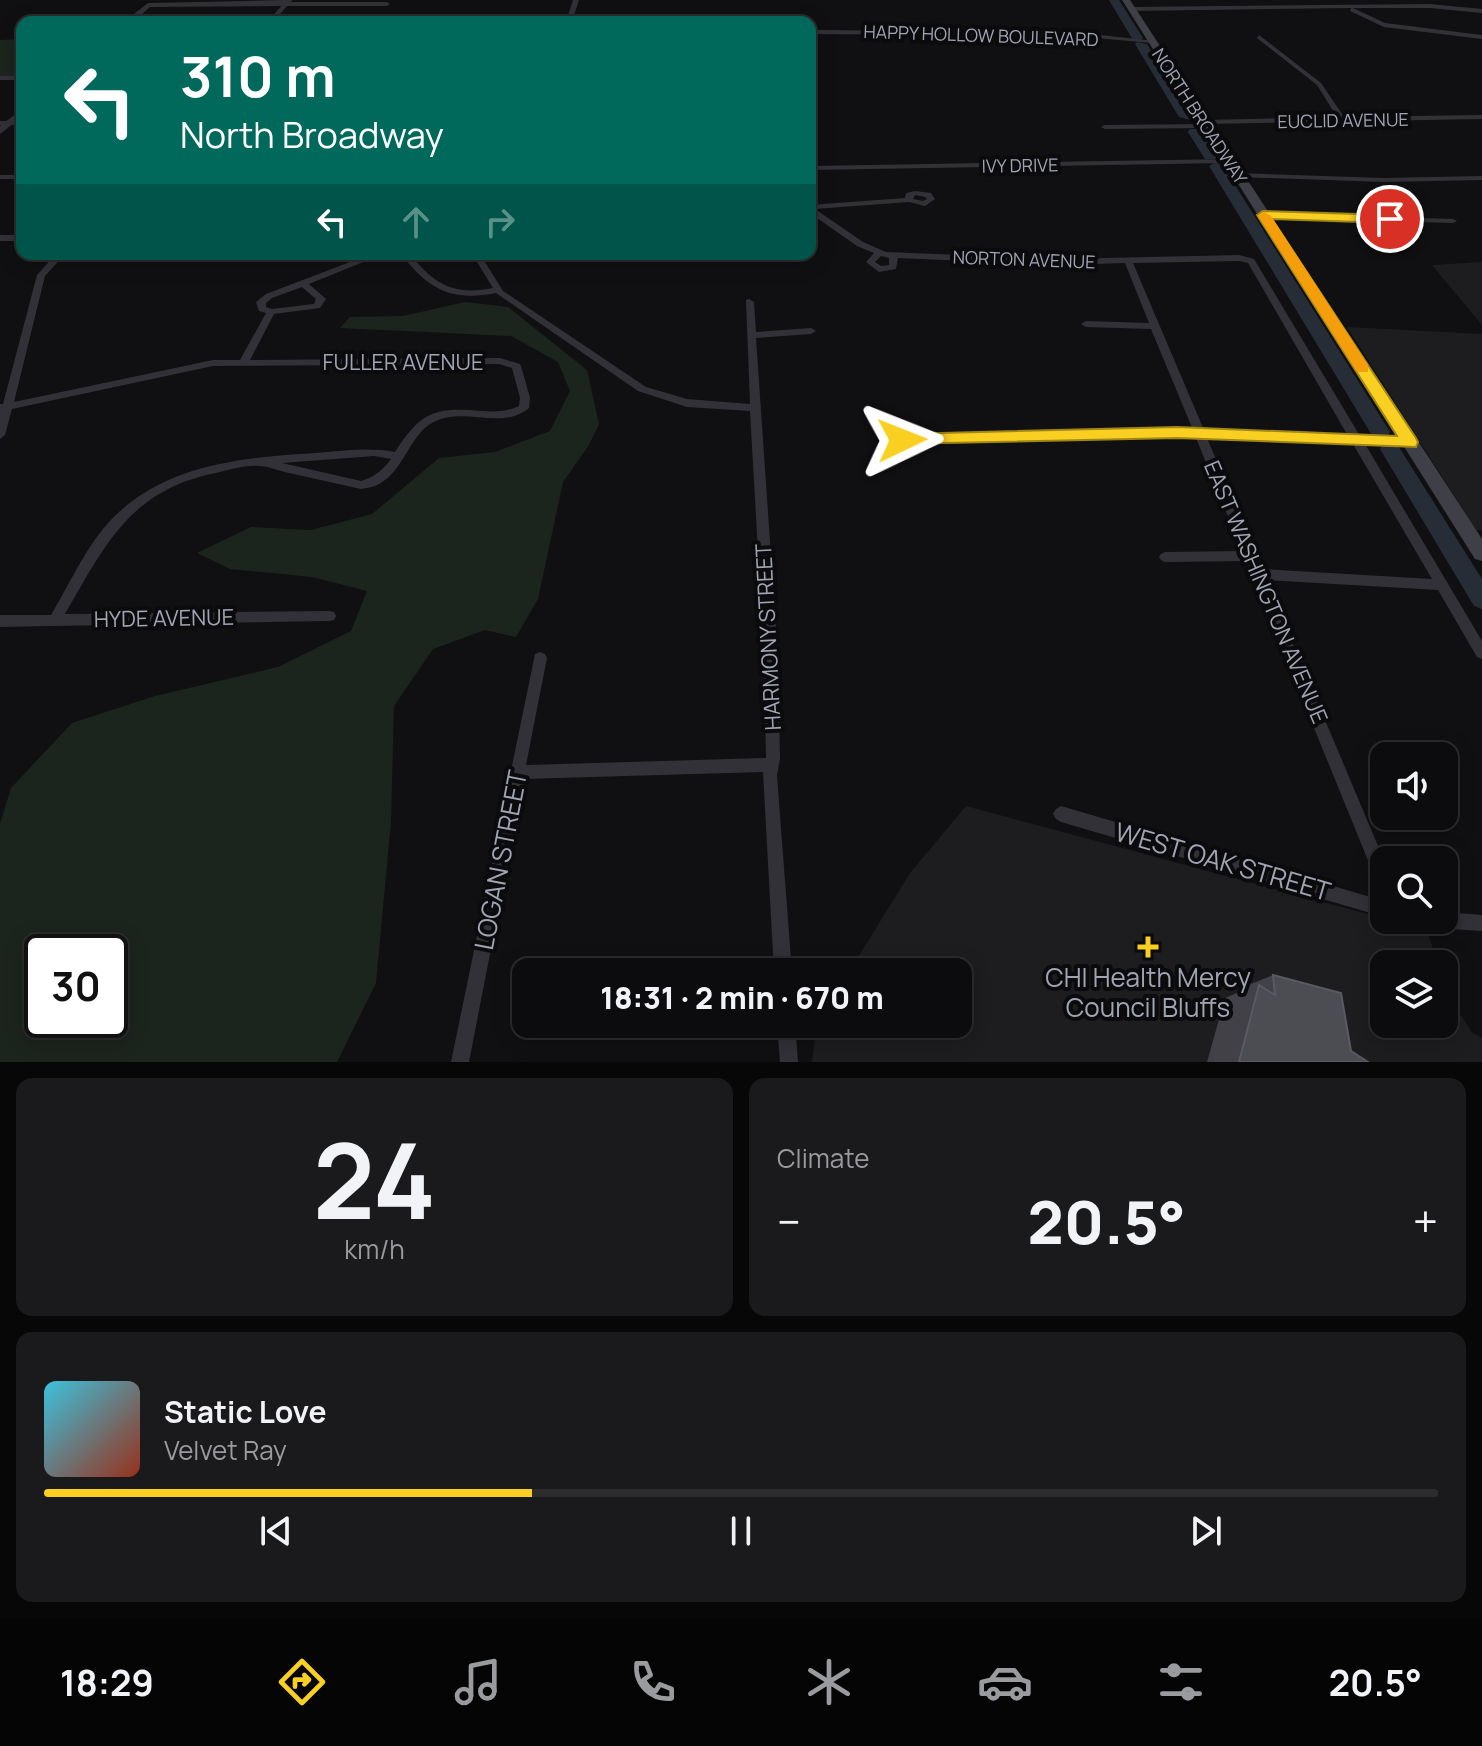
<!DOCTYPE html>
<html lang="en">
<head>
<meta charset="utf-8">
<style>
	:root { --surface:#0c0c0e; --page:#1a1a1c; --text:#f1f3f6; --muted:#9a9b9e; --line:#2c2c2e; --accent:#f9cf21 }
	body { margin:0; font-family:Manrope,sans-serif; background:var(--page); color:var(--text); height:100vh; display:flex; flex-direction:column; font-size:30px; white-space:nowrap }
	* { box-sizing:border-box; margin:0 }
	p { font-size:26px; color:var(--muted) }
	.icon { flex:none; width:44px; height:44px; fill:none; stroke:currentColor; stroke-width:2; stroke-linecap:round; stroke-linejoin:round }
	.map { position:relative; height:1062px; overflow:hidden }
	.details { display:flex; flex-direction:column; gap:16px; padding:16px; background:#070708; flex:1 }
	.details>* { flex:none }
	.top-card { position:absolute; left:16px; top:16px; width:800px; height:244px; border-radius:16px; box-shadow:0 4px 20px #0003,0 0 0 2px var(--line); background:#00695c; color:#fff; overflow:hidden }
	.fabs { position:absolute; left:1370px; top:742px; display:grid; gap:16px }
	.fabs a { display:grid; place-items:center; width:88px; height:88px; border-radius:16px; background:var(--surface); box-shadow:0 4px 20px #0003,0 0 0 2px var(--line); font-size:40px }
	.speed { position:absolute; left:24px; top:934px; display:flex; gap:16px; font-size:40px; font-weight:700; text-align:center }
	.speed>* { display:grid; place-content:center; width:104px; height:104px; border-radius:50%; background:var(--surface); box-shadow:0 4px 20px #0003,0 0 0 2px var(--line); line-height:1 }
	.speed .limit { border:4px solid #111; border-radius:12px; background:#fff; color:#111 }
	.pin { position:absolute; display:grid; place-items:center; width:68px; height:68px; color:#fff; margin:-34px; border:4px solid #fff; border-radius:50%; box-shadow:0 2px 8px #0007 }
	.me { position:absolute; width:88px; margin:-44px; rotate:88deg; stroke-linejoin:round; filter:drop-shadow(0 0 6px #0008) }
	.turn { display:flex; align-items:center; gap:28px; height:168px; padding:0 32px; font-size:36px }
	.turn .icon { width:104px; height:104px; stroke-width:2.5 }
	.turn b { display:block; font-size:56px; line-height:68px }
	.lanes { display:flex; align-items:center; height:76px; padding:0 32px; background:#0003; justify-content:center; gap:40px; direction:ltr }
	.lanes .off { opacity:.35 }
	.big { font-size:60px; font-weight:800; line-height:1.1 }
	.details .card { flex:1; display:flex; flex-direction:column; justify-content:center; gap:12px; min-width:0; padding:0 28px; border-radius:16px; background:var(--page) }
	.details .dial { align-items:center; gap:0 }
	.dial b { font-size:104px; line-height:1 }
	.song { display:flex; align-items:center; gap:24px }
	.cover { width:96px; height:96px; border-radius:12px; background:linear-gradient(135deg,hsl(190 70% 55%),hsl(10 70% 35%)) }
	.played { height:8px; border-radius:4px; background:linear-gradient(90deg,var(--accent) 35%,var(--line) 35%) }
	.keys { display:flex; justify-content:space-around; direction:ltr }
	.heat { display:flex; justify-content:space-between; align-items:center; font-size:44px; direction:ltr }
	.details .tiles { flex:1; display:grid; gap:16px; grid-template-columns:1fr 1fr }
	.card:last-child { grid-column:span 2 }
	.trip { position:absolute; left:512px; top:958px; width:460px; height:80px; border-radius:16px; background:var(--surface); box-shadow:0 4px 20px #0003,0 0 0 2px var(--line); font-weight:800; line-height:80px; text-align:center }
	.tab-bar { display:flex; height:128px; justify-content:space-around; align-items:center; background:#050506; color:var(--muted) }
	.tab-bar .icon { width:56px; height:56px }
	.tab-bar .on { color:var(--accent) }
	.tab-bar b { font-size:36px; color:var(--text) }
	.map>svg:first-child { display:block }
	.built { fill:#1d1c1f }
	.green { fill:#1c241e; fill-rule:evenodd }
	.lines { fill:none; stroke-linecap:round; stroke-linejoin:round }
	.river { fill:#262d36; fill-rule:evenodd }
	.minor { fill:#313137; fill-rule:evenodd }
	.tertiary { fill:#313137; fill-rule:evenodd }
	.secondary { fill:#3f4047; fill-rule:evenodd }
	.wall { fill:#414147 }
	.building { fill:#4c4c53; stroke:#595a62; stroke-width:2 }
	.route { fill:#f9cf21; stroke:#a28715; stroke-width:2 }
	.slow { fill:#f59e0b }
	.poi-dot { fill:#f9cf21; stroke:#0b0b0d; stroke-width:3 }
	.labels { text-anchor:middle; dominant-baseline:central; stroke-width:8; stroke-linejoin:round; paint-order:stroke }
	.far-street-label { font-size:18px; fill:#a1a4b3; stroke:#0b0b0d }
	.street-label { font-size:22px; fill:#a1a4b3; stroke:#0b0b0d }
	.near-street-label { font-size:26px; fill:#a1a4b3; stroke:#0b0b0d }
	.near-poi-label { font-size:26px; fill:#a1a4b3; stroke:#0b0b0d }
</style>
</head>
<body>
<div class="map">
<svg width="1482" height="1062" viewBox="0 0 1482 1062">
	<rect width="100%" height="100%" fill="#101012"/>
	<g class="built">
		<polygon points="1482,262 1482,325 1432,265"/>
		<polygon points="1347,327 1482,334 1482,530 1476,530"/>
		<polygon points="966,806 1427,930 1438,964 1384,964 1384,1024 1444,1024 1444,984 1448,996 1472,1032 1482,1038 1482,1062 812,1062 817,1024 958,1024 958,972 849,972 910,873"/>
	</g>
	<g class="green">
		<polygon points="22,39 22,76 0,76 0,40"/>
		<path d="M465,302L508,307L587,370L599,424L589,445L563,482L538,599L516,637L485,630L433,649L394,706L391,822L376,983L337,1062H0V824L11,788L72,723L155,696L278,667L351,631L367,591L312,577L230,569L197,553L251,527L311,530L372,514L439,458L495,452L550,431L570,391L558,362L511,336L340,328L350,317L403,316ZM110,952V1020H42V952Z"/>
	</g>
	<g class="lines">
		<g class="river">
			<polygon points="1109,0 1119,0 1143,38 1141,40 1133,40"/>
			<polygon points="1137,42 1147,44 1191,117 1190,120 1179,117 1135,44"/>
			<polygon points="1190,129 1200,129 1217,156 1215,159 1205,159 1188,132"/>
			<polygon points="1216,162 1223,166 1387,427 1390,432 1387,437 1373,437 1209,166"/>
			<polygon points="1390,442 1397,444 1482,579 1482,609 1474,606 1380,449 1383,444"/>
		</g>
		<g class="minor">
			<polygon points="573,0 579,0 572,22 566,22"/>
			<polygon points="285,2 387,2 390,4 387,6 287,6 273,22 267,22"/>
			<polygon points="1430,4 1482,9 1482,13 1430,8 1353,8 1385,23 1482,35 1482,39 1384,27 1350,11 1351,8 1131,11 1128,9 1131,7"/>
			<polygon points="810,30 1073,32 1155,41 1152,43 1073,36 810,34"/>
			<polygon points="18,35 22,35 22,39 16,38"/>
			<polygon points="1259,35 1321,83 1344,117 1482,115 1482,119 1207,124 1210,126 1206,128 1105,129 1101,127 1105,125 1203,124 1200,122 1204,120 1337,117 1317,85 1257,38"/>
			<rect x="0" y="76" width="22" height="4"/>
			<rect x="0" y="121" width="22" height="4"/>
			<polygon points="1232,159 1232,163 1229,163 810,170 810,166"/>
			<polygon points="1235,173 1384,178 1482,176 1482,180 1384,182 1238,177 1234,175"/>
			<rect x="0" y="175" width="22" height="4"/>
			<path d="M915,191L931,193L935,199L925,206L909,202L815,209L863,242L886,252L1059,259L1239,255L1254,259L1360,436L1414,439L1415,442L1414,445L1410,446L1365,444L1482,641V659L1477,657L1438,590L1266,580L1384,860V887L1378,885L1246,561L1165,562L1161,560L1159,557L1161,554L1165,552L1242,551L1196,438L898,443L897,440L898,437L902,436L1193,430L1151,329L1086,327L1081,324L1086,321L1149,323L1125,263L1059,265L898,258L896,269L879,272L866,262L874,253L857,246L810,213V205L905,198L906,193ZM915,195L925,197L927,199L923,201L913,199ZM881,256L889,258V265L881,266L875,262ZM1239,261L1248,263L1348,436L1204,430L1133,263ZM1207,438L1353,444L1432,579L1262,569L1258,556L1255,552Z"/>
			<polygon points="1260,213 1453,219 1457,221 1453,223 1263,217 1260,217"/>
			<rect x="0" y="235" width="22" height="6"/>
			<path d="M56,254H65L45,276L14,402L213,360H240L266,313L259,311L256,302L266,294L371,254H383L309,284L326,299L320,308L274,314L250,360L500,358L520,364L521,366L530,398L529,408C503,430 467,408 438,420C409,431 406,470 379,484C374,487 367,488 361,489C337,484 313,478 289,473C279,471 268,466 259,466C245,465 229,470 216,473C130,490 105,545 65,614L329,611L334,612L336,616L334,620L329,621L0,627V615H51C72,580 89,539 119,512C172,463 247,457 316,453C343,451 369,447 395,452C421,412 434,407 481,411C494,412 506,412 519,406L520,398L512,368L499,364L213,366L12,409L5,435L0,439V404H3L37,275ZM302,287L316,299L314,304L272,309L266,307V303L272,298ZM374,456L391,459C383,470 374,477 361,481L282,463Z"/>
			<path d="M401,254H410C434,284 453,296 493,288L472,254H480L503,291L646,387L687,399L750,404L746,300L749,299L754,302L756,332L811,328L816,331L811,334L756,338L778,658L780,758L777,776L792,972H774L763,772L524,779L469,1062H451L535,654L540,652L545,654L547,658L526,765L766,758L764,658L750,411L687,407L638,391L496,293C451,302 428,289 401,254Z"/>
			<polygon points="1061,806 1384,901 1384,917 1061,822 1056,819 1053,814 1056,809"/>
			<polygon points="1444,912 1482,915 1482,931 1435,928 1429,926 1427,920 1444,920"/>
			<polygon points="777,1024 795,1024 798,1062 780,1062"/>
		</g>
		<g class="tertiary">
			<polygon points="285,0 293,0 285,6 150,7 133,22 124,22 148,3"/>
			<polygon points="22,109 22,117 0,134 0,126"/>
		</g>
		<polygon class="secondary" points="1122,0 1130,0 1482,539 1482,561 1475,559"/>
	</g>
	<polygon class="wall" points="1273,975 1351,1051 1368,1062 1207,1062 1225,998 1239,992 1238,989"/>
	<polygon class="building" points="1273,975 1341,993 1351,1051 1368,1062 1239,1062 1259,985 1275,995"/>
	<polygon class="route" points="1263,211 1390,215 1396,219 1390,223 1272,219 1416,438 1418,442 1416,447 1177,438 896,444 894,440 896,436 902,434 1177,427 1397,436 1257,215"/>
	<polygon class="slow" points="1264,212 1271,216 1368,365 1368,372 1357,372 1258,216"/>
	<path class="poi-dot" d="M1144 935h8v8h8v8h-8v8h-8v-8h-8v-8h8z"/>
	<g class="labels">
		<g class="far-street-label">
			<text transform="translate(981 35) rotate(2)">HAPPY HOLLOW BOULEVARD</text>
			<text transform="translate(1200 116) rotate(57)">NORTH BROADWAY</text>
			<text transform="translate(1343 120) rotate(-1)">EUCLID AVENUE</text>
			<text transform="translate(1020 165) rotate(-1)">IVY DRIVE</text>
			<text transform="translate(1024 259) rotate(2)">NORTON AVENUE</text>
		</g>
		<g class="street-label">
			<text x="403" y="362">FULLER AVENUE</text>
			<text transform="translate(1266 592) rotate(67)">EAST WASHINGTON AVENUE</text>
			<text transform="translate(164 618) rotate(-1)">HYDE AVENUE</text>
			<text transform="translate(768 637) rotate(-93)">HARMONY STREET</text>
		</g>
		<g class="near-street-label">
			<text transform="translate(500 860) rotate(-79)">LOGAN STREET</text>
			<text transform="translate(1223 861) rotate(16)">WEST OAK STREET</text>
		</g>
		<g class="near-poi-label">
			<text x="1148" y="977">CHI Health Mercy<tspan x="1148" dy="30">Council Bluffs</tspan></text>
		</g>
	</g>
</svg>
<div class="fabs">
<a><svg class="icon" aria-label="sound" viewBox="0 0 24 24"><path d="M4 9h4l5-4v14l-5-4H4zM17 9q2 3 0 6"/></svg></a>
<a><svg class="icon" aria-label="search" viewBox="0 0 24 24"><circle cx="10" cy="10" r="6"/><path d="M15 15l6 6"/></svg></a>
<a><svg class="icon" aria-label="layers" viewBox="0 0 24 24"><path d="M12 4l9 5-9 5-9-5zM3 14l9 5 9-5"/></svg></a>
</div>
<div class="speed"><div class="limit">30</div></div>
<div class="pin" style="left:1390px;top:219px;background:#d93025"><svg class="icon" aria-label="arrive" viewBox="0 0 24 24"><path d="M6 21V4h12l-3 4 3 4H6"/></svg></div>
<svg class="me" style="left:902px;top:440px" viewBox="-20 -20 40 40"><path d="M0-17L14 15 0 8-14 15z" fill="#f9cf21" stroke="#fff" stroke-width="4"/></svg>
<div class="trip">18:31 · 2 min · 670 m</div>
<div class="top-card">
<div class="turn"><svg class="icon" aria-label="left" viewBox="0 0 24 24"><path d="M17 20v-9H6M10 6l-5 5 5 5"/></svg><div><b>310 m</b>North Broadway</div></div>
<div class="lanes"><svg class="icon" aria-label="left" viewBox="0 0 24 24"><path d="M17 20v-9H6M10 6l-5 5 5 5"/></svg><svg class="icon off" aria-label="ahead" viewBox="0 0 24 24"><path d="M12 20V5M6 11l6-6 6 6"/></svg><svg class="icon off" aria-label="right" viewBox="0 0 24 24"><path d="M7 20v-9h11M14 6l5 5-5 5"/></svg></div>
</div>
</div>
<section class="details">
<div class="tiles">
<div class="card dial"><b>24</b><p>km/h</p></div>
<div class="card"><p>Climate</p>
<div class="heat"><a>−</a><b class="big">20.5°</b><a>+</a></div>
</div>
<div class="card">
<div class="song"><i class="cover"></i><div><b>Static Love</b><p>Velvet Ray</p></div></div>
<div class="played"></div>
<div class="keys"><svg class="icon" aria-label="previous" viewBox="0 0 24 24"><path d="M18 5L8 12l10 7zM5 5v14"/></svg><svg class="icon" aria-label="pause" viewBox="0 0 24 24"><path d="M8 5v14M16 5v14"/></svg><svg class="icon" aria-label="next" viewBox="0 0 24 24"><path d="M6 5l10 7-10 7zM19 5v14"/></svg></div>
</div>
</div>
</section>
<nav class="tab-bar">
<b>18:29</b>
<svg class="icon on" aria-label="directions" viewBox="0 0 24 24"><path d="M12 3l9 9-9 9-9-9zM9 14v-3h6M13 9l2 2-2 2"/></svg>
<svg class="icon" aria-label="music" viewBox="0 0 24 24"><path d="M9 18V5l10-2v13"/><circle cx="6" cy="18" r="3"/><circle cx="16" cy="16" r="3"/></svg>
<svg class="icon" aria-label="phone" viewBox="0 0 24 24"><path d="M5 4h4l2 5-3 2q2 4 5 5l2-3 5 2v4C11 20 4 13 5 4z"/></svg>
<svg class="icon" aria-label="climate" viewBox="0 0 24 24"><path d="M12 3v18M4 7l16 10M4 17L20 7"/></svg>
<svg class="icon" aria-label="car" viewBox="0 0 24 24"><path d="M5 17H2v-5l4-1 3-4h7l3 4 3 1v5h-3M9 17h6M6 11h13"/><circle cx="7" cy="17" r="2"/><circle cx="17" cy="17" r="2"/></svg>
<svg class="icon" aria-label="filters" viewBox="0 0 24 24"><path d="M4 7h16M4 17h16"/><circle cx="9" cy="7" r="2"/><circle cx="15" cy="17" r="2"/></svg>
<b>20.5°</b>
</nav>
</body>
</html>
